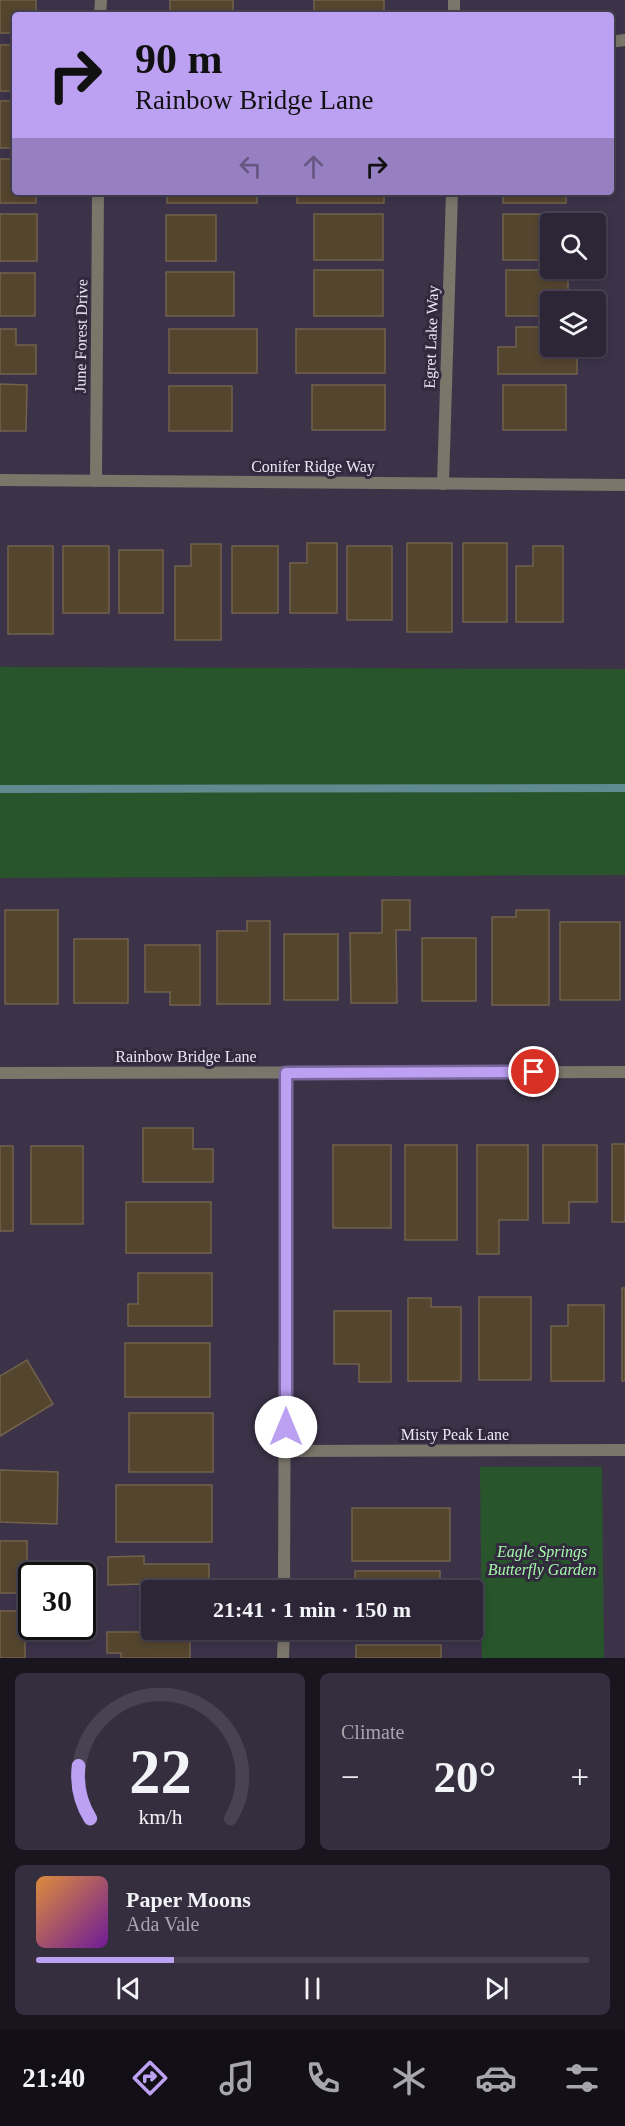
<!DOCTYPE html>
<html lang="en">
<head>
<meta charset="utf-8">
<style>
	:root { --surface:#2d2637; --page:#352e3f; --text:#f1f3f6; --muted:#a7a5ad; --line:#484352; --accent:#bca0f2 }
	body { margin:0; font-family:"Times New Roman",serif; background:var(--page); color:var(--text); height:100vh; display:flex; flex-direction:column; font-size:22px; white-space:nowrap }
	* { box-sizing:border-box; margin:0 }
	p { font-size:20px; color:var(--muted) }
	.icon { flex:none; width:33px; height:33px; fill:none; stroke:currentColor; stroke-width:2; stroke-linecap:round; stroke-linejoin:round }
	.map { position:relative; height:1658px; overflow:hidden }
	.drawer { display:flex; flex-direction:column; gap:15px; padding:15px; background:#19151e; flex:1 }
	.drawer>* { flex:none }
	.hud { position:absolute; left:12px; top:12px; width:602px; height:183px; border-radius:6px; box-shadow:0 3px 9px #0003,0 0 0 2px var(--line); background:#bca0f2; color:#111; overflow:hidden }
	.buttons { position:absolute; left:540px; top:213px; display:grid; gap:12px }
	.buttons a { display:grid; place-items:center; width:66px; height:66px; border-radius:6px; background:var(--surface); box-shadow:0 3px 9px #0003,0 0 0 2px var(--line); font-size:30px }
	.speed { position:absolute; left:18px; top:1562px; display:flex; gap:12px; font-size:30px; font-weight:700; text-align:center }
	.speed>* { display:grid; place-content:center; width:78px; height:78px; border-radius:50%; background:var(--surface); box-shadow:0 3px 9px #0003,0 0 0 2px var(--line); line-height:1 }
	.speed .limit { border:3px solid #111; border-radius:9px; background:#fff; color:#111 }
	.pin { position:absolute; display:grid; place-items:center; width:51px; height:51px; color:#fff; margin:-26px; border:3px solid #fff; border-radius:50%; box-shadow:0 2px 6px #0007 }
	.me { position:absolute; width:66px; margin:-33px; rotate:0deg; stroke-linejoin:round; filter:drop-shadow(0 0 4px #0008) }
	.turn { display:flex; align-items:center; gap:21px; height:126px; padding:0 24px; font-size:27px }
	.turn .icon { width:78px; height:78px; stroke-width:2.5 }
	.turn b { display:block; font-size:42px; line-height:51px }
	.lanes { display:flex; align-items:center; height:57px; padding:0 24px; background:#0003; justify-content:center; gap:30px; direction:ltr }
	.lanes .off { opacity:.35 }
	.big { font-size:45px; font-weight:600; line-height:1.1 }
	.drawer .tile { flex:1; display:flex; flex-direction:column; justify-content:center; gap:9px; min-width:0; padding:0 21px; border-radius:9px; background:var(--page) }
	.drawer .dial { align-items:center; gap:0 }
	.dial svg { height:156px; overflow:visible; fill:none; stroke:var(--line); stroke-width:7; stroke-linecap:round; text-anchor:middle }
	.dial text { fill:var(--text); stroke:none }
	.song { display:flex; align-items:center; gap:18px }
	.cover { width:72px; height:72px; border-radius:9px; background:linear-gradient(135deg,hsl(30 70% 55%),hsl(280 70% 35%)) }
	.played { height:6px; border-radius:3px; background:linear-gradient(90deg,var(--accent) 25%,var(--line) 25%) }
	.keys { display:flex; justify-content:space-around; direction:ltr }
	.heat { display:flex; justify-content:space-between; align-items:center; font-size:33px; direction:ltr }
	.drawer .tiles { flex:1; display:grid; gap:15px; grid-template-columns:1fr 1fr }
	.tile:last-child { grid-column:span 2 }
	.trip { position:absolute; left:141px; top:1580px; width:342px; height:60px; border-radius:6px; background:var(--surface); box-shadow:0 3px 9px #0003,0 0 0 2px var(--line); font-weight:600; line-height:60px; text-align:center }
	.tab-bar { display:flex; height:96px; justify-content:space-around; align-items:center; background:#120f16; color:var(--muted) }
	.tab-bar .icon { width:42px; height:42px }
	.tab-bar .current { color:var(--accent) }
	.tab-bar b { font-size:27px; color:var(--text) }
	.map>svg:first-child { display:block }
	.green { fill:#28552c }
	.lines { fill:none; stroke-linecap:round; stroke-linejoin:round }
	.stream { stroke:#5f8a90; stroke-width:8 }
	.building { fill:#54452f; stroke:#72614b; stroke-width:1.5 }
	.minor { stroke:#7b756a; stroke-width:12 }
	.route-casing { stroke:#7a689d; stroke-width:15 }
	.route { stroke:#bca0f2; stroke-width:10 }
	.labels { text-anchor:middle; dominant-baseline:central; stroke-width:6; stroke-linejoin:round; paint-order:stroke }
	.street-label { font-size:16px; fill:#ece7f5; stroke:#32293e }
	.park-label { font-size:16px; font-style:italic; fill:#a5faaa; stroke:#32293e }
</style>
</head>
<body>
<div class="map">
<svg width="625" height="1658" viewBox="0 0 625 1658">
	<rect width="100%" height="100%" fill="#3c3349"/>
	<g class="green">
		<polygon points="0,667 625,669 625,875 0,878"/>
		<polygon points="480,1467 602,1467 604,1658 482,1658"/>
	</g>
	<g class="lines">
		<polyline class="stream" points="0,789 625,788"/>
	</g>
	<g class="building">
		<polygon points="0,0 36,0 36,15 15,15 15,33 0,33"/>
		<rect x="170" y="0" width="63" height="15"/>
		<rect x="314" y="0" width="70" height="15"/>
		<rect x="0" y="45" width="15" height="46"/>
		<rect x="0" y="101" width="15" height="47"/>
		<polygon points="0,159 15,159 15,192 36,192 36,203 0,203"/>
		<rect x="167" y="192" width="90" height="11"/>
		<rect x="297" y="192" width="87" height="11"/>
		<rect x="503" y="192" width="63" height="11"/>
		<rect x="0" y="214" width="37" height="47"/>
		<rect x="314" y="214" width="69" height="46"/>
		<polygon points="503,214 567,214 567,224 550,224 550,260 503,260"/>
		<rect x="166" y="215" width="50" height="46"/>
		<rect x="314" y="270" width="69" height="46"/>
		<polygon points="506,270 568,270 568,302 550,302 550,316 506,316"/>
		<rect x="166" y="272" width="68" height="44"/>
		<rect x="0" y="273" width="35" height="43"/>
		<polygon points="516,327 550,327 550,346 577,346 577,374 498,374 498,347 516,347"/>
		<polygon points="0,329 16,329 16,345 36,345 36,374 0,374"/>
		<rect x="169" y="329" width="88" height="44"/>
		<rect x="296" y="329" width="89" height="44"/>
		<polygon points="0,384 27,385 26,431 0,431"/>
		<rect x="312" y="385" width="73" height="45"/>
		<rect x="503" y="385" width="63" height="45"/>
		<rect x="169" y="386" width="63" height="45"/>
		<polygon points="307,543 337,543 337,613 290,613 290,563 307,563"/>
		<rect x="407" y="543" width="45" height="89"/>
		<rect x="463" y="543" width="44" height="79"/>
		<polygon points="191,544 221,544 221,640 175,640 175,566 191,566"/>
		<rect x="8" y="546" width="45" height="88"/>
		<rect x="63" y="546" width="46" height="67"/>
		<rect x="232" y="546" width="46" height="67"/>
		<rect x="347" y="546" width="45" height="74"/>
		<polygon points="533,546 563,546 563,622 516,622 516,566 533,566"/>
		<rect x="119" y="550" width="44" height="63"/>
		<polygon points="382,900 410,900 410,930 396,930 397,1003 351,1003 350,933 382,933"/>
		<rect x="5" y="910" width="53" height="94"/>
		<polygon points="516,910 549,910 549,1005 492,1005 492,917 516,917"/>
		<polygon points="247,921 270,921 270,1004 217,1004 217,931 247,931"/>
		<rect x="560" y="922" width="60" height="78"/>
		<rect x="284" y="934" width="54" height="66"/>
		<rect x="422" y="938" width="54" height="63"/>
		<rect x="74" y="939" width="54" height="64"/>
		<polygon points="145,945 200,945 200,1005 170,1005 170,992 145,992"/>
		<polygon points="143,1128 193,1128 193,1149 213,1149 213,1182 143,1182"/>
		<rect x="612" y="1144" width="13" height="78"/>
		<rect x="333" y="1145" width="58" height="83"/>
		<rect x="405" y="1145" width="52" height="95"/>
		<polygon points="477,1145 528,1145 528,1220 499,1220 499,1254 477,1254"/>
		<polygon points="543,1145 597,1145 597,1202 569,1202 569,1223 543,1223"/>
		<rect x="0" y="1146" width="13" height="85"/>
		<rect x="31" y="1146" width="52" height="78"/>
		<rect x="126" y="1202" width="85" height="51"/>
		<polygon points="138,1273 212,1273 212,1326 128,1326 128,1304 138,1304"/>
		<rect x="622" y="1288" width="3" height="93"/>
		<rect x="479" y="1297" width="52" height="83"/>
		<polygon points="408,1298 431,1298 431,1307 461,1307 461,1381 408,1381"/>
		<polygon points="568,1305 604,1305 604,1381 551,1381 551,1326 568,1326"/>
		<polygon points="334,1311 391,1311 391,1382 359,1382 359,1364 334,1364"/>
		<rect x="125" y="1343" width="85" height="54"/>
		<polygon points="27,1360 53,1404 0,1436 0,1376"/>
		<rect x="129" y="1413" width="84" height="59"/>
		<polygon points="0,1470 58,1472 57,1524 0,1522"/>
		<rect x="116" y="1485" width="96" height="57"/>
		<rect x="352" y="1508" width="98" height="53"/>
		<rect x="0" y="1541" width="27" height="52"/>
		<polygon points="144,1556 144,1564 209,1564 209,1590 152,1590 152,1616 141,1616 141,1584 108,1585 108,1557"/>
		<rect x="355" y="1571" width="85" height="19"/>
		<polygon points="0,1611 32,1611 32,1626 37,1626 37,1636 25,1636 25,1658 0,1658"/>
		<polygon points="107,1632 190,1632 190,1658 121,1658 121,1653 107,1653"/>
		<rect x="356" y="1645" width="85" height="13"/>
	</g>
	<g class="lines">
		<g class="minor">
			<polyline points="454,0 454,15"/>
			<polyline points="100,15 101,0"/>
			<polyline points="610,42 625,40"/>
			<polyline points="0,480 625,485"/>
			<polyline points="96,481 98,192"/>
			<polyline points="443,484 452,192"/>
			<polyline points="0,1073 625,1072"/>
			<polyline points="286,1451 625,1450"/>
			<polyline points="284,1590 286,1073"/>
			<polyline points="283,1658 284,1629"/>
		</g>
	</g>
	<g class="lines">
		<g class="route-casing">
			<polyline id="route" points="286,1427 286,1073 534,1072"/>
		</g>
		<use href="#route" class="route"/>
	</g>
	<g class="labels">
		<g class="street-label">
			<text transform="translate(81 336) rotate(-89)">June Forest Drive</text>
			<text transform="translate(431 337) rotate(-88)">Egret Lake Way</text>
			<text x="313" y="466">Conifer Ridge Way</text>
			<text x="186" y="1056">Rainbow Bridge Lane</text>
			<text x="455" y="1434">Misty Peak Lane</text>
		</g>
		<g class="park-label">
			<text x="542" y="1551">Eagle Springs<tspan x="542" dy="18">Butterfly Garden</tspan></text>
		</g>
	</g>
</svg>
<div class="buttons">
<a><svg class="icon" aria-label="search" viewBox="0 0 24 24"><circle cx="10" cy="10" r="6"/><path d="M15 15l6 6"/></svg></a>
<a><svg class="icon" aria-label="layers" viewBox="0 0 24 24"><path d="M12 4l9 5-9 5-9-5zM3 14l9 5 9-5"/></svg></a>
</div>
<div class="speed"><div class="limit">30</div></div>
<div class="pin" style="left:534px;top:1072px;background:#d93025"><svg class="icon" aria-label="arrive" viewBox="0 0 24 24"><path d="M6 21V4h12l-3 4 3 4H6"/></svg></div>
<svg class="me" style="left:286px;top:1427px" viewBox="-20 -20 40 40"><circle r="19" fill="#fff"/><path d="M0-13L10 11 0 6-10 11z" fill="#bca0f2"/></svg>
<div class="trip">21:41 · 1 min · 150 m</div>
<div class="hud">
<div class="turn"><svg class="icon" aria-label="right" viewBox="0 0 24 24"><path d="M7 20v-9h11M14 6l5 5-5 5"/></svg><div><b>90 m</b>Rainbow Bridge Lane</div></div>
<div class="lanes"><svg class="icon off" aria-label="left" viewBox="0 0 24 24"><path d="M17 20v-9H6M10 6l-5 5 5 5"/></svg><svg class="icon off" aria-label="ahead" viewBox="0 0 24 24"><path d="M12 20V5M6 11l6-6 6 6"/></svg><svg class="icon" aria-label="right" viewBox="0 0 24 24"><path d="M7 20v-9h11M14 6l5 5-5 5"/></svg></div>
</div>
</div>
<section class="drawer">
<div class="tiles">
<div class="tile dial"><svg viewBox="0 0 100 80">
<path d="M14 69A42 42 0 1 1 86 69"/>
<path d="M14 69A42 42 0 0 1 8 42" stroke="#bca0f2"/>
<text x="50" y="56" font-size="32" font-weight="700">22</text>
<text x="50" y="72" font-size="11">km/h</text>
</svg></div>
<div class="tile"><p>Climate</p>
<div class="heat"><a>−</a><b class="big">20°</b><a>+</a></div>
</div>
<div class="tile">
<div class="song"><i class="cover"></i><div><b>Paper Moons</b><p>Ada Vale</p></div></div>
<div class="played"></div>
<div class="keys"><svg class="icon" aria-label="previous" viewBox="0 0 24 24"><path d="M18 5L8 12l10 7zM5 5v14"/></svg><svg class="icon" aria-label="pause" viewBox="0 0 24 24"><path d="M8 5v14M16 5v14"/></svg><svg class="icon" aria-label="next" viewBox="0 0 24 24"><path d="M6 5l10 7-10 7zM19 5v14"/></svg></div>
</div>
</div>
</section>
<nav class="tab-bar">
<b>21:40</b>
<svg class="icon current" aria-label="directions" viewBox="0 0 24 24"><path d="M12 3l9 9-9 9-9-9zM9 14v-3h6M13 9l2 2-2 2"/></svg>
<svg class="icon" aria-label="music" viewBox="0 0 24 24"><path d="M9 18V5l10-2v13"/><circle cx="6" cy="18" r="3"/><circle cx="16" cy="16" r="3"/></svg>
<svg class="icon" aria-label="phone" viewBox="0 0 24 24"><path d="M5 4h4l2 5-3 2q2 4 5 5l2-3 5 2v4C11 20 4 13 5 4z"/></svg>
<svg class="icon" aria-label="climate" viewBox="0 0 24 24"><path d="M12 3v18M4 7l16 10M4 17L20 7"/></svg>
<svg class="icon" aria-label="car" viewBox="0 0 24 24"><path d="M5 17H2v-5l4-1 3-4h7l3 4 3 1v5h-3M9 17h6M6 11h13"/><circle cx="7" cy="17" r="2"/><circle cx="17" cy="17" r="2"/></svg>
<svg class="icon" aria-label="filters" viewBox="0 0 24 24"><path d="M4 7h16M4 17h16"/><circle cx="9" cy="7" r="2"/><circle cx="15" cy="17" r="2"/></svg>
</nav>
</body>
</html>
